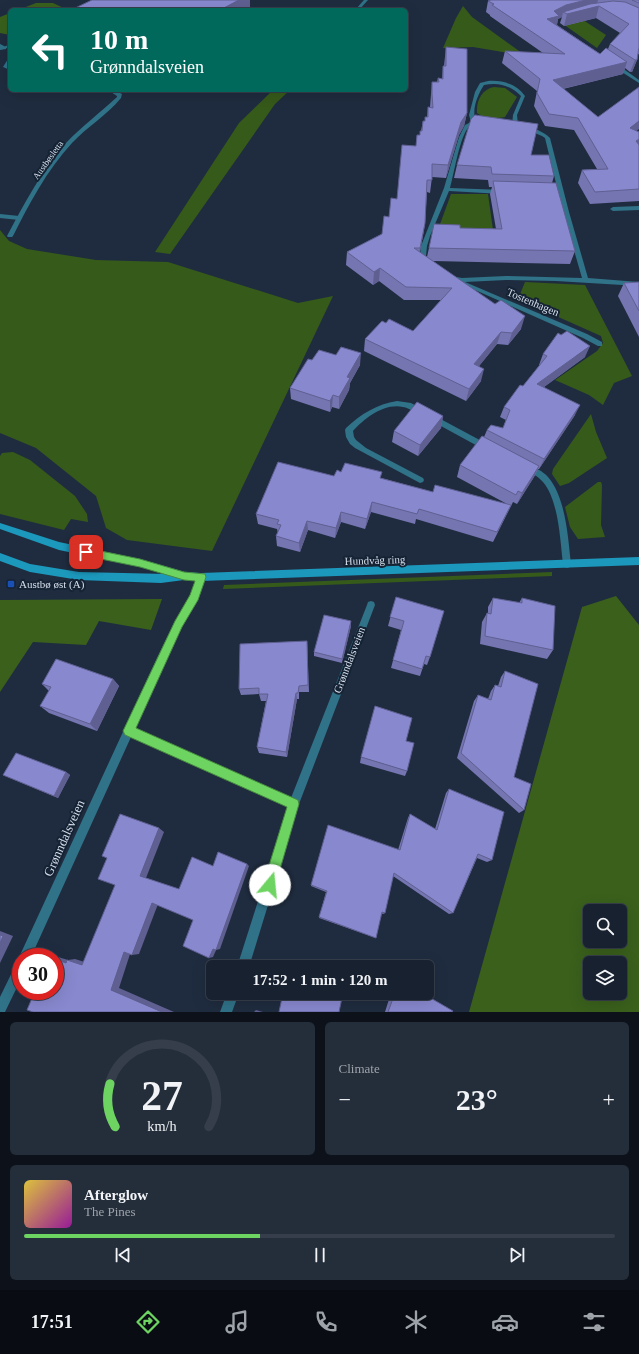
<!DOCTYPE html>
<html lang="en">
<head>
<meta charset="utf-8">
<style>
	:root { --surface:#17212f; --page:#242e3b; --text:#f1f3f6; --muted:#9ea3aa; --line:#363e4b; --accent:#6dd361 }
	body { margin:0; font-family:Georgia,serif; background:var(--page); color:var(--text); height:100vh; display:flex; flex-direction:column; font-size:15px; white-space:nowrap }
	* { box-sizing:border-box; margin:0 }
	p { font-size:13px; color:var(--muted) }
	.icon { flex:none; width:22px; height:22px; fill:none; stroke:currentColor; stroke-width:2; stroke-linecap:round; stroke-linejoin:round }
	.map { position:relative; height:1012px; overflow:hidden }
	.sheet { display:flex; flex-direction:column; gap:10px; padding:10px; background:#0d121a; flex:1 }
	.sheet>* { flex:none }
	.top-card { position:absolute; left:8px; top:8px; width:400px; height:84px; border-radius:6px; box-shadow:0 4px 16px #0002,0 0 0 1px var(--line); background:#00695c; color:#fff; overflow:hidden }
	.buttons { position:absolute; left:583px; top:904px; display:grid; gap:8px }
	.buttons a { display:grid; place-items:center; width:44px; height:44px; border-radius:6px; background:var(--surface); box-shadow:0 4px 16px #0002,0 0 0 1px var(--line); font-size:20px }
	.speed { position:absolute; left:12px; top:948px; display:flex; gap:8px; font-size:20px; font-weight:700; text-align:center }
	.speed>* { display:grid; place-content:center; width:52px; height:52px; border-radius:50%; background:var(--surface); box-shadow:0 4px 16px #0002,0 0 0 1px var(--line); line-height:1 }
	.speed .limit { border:6px solid #d22; background:#fff; color:#111 }
	.pin { position:absolute; display:grid; place-items:center; width:34px; height:34px; color:#fff; margin:-17px; border-radius:8px; box-shadow:0 2px 6px #0006 }
	.me { position:absolute; width:44px; margin:-22px; rotate:17deg; stroke-linejoin:round; filter:drop-shadow(0 0 3px #0008) }
	.turn { display:flex; align-items:center; gap:14px; height:84px; padding:0 16px; font-size:18px }
	.turn .icon { width:52px; height:52px; stroke-width:2.5 }
	.turn b { display:block; font-size:28px; line-height:34px }
	.big { font-size:30px; font-weight:800; line-height:1.1 }
	.sheet .card { flex:1; display:flex; flex-direction:column; justify-content:center; gap:6px; min-width:0; padding:0 14px; border-radius:6px; background:var(--page) }
	.sheet .dial { align-items:center; gap:0 }
	.dial svg { height:104px; overflow:visible; fill:none; stroke:var(--line); stroke-width:7; stroke-linecap:round; text-anchor:middle }
	.dial text { fill:var(--text); stroke:none }
	.song { display:flex; align-items:center; gap:12px }
	.cover { width:48px; height:48px; border-radius:6px; background:linear-gradient(135deg,hsl(50 70% 55%),hsl(300 70% 35%)) }
	.played { height:4px; border-radius:2px; background:linear-gradient(90deg,var(--accent) 40%,var(--line) 40%) }
	.keys { display:flex; justify-content:space-around; direction:ltr }
	.heat { display:flex; justify-content:space-between; align-items:center; font-size:22px; direction:ltr }
	.sheet .tiles { flex:1; display:grid; gap:10px; grid-template-columns:1fr 1fr }
	.card:last-child { grid-column:span 2 }
	.trip { position:absolute; left:206px; top:960px; width:228px; height:40px; border-radius:6px; background:var(--surface); box-shadow:0 4px 16px #0002,0 0 0 1px var(--line); font-weight:800; line-height:40px; text-align:center }
	.tab-bar { display:flex; height:64px; justify-content:space-around; align-items:center; background:#090d13; color:var(--muted) }
	.tab-bar .icon { width:28px; height:28px }
	.tab-bar .active { color:var(--accent) }
	.tab-bar b { font-size:18px; color:var(--text) }
	.map>svg:first-child { display:block }
	.green { fill:#365a1a }
	.forest { fill:#3a601c; fill-rule:evenodd }
	.lines { fill:none; stroke-linecap:round; stroke-linejoin:round }
	.lane { fill:#307288; fill-rule:evenodd }
	.street { fill:#307288; fill-rule:evenodd }
	.secondary { fill:#1c98bc; fill-rule:evenodd }
	.wall { fill:#7575b2; fill-rule:evenodd }
	.shaded-wall { fill:#5f5f91 }
	.building { fill:#8888cf; stroke:#5f5f91 }
	.route { fill:#6dd361; stroke:#47893f }
	.transit-dot { fill:#1a4fb4; stroke:#152335; stroke-width:1.5 }
	.labels { text-anchor:middle; dominant-baseline:central; stroke-width:4; stroke-linejoin:round; paint-order:stroke }
	.far-street-label { font-size:9px; fill:#d6dfeb; stroke:#152335 }
	.street-label { font-size:11px; fill:#d6dfeb; stroke:#152335 }
	.poi-label { font-size:11px; fill:#d6dfeb; stroke:#152335; text-anchor:start }
	.near-street-label { font-size:13px; fill:#d6dfeb; stroke:#152335 }
</style>
</head>
<body>
<div class="map">
<svg width="639" height="1012" viewBox="0 0 639 1012">
	<rect width="100%" height="100%" fill="#1f2c3f"/>
	<g class="green">
		<polygon points="463,6 472,17 526,56 473,47 443,48 456,18"/>
		<polygon points="580,18 606,35 597,48 563,24"/>
		<path d="M494,87L505,88L517,97L505,117C496,119 485,119 477,113C476,101 482,89 494,87Z"/>
		<polygon points="273,90 290,90 275,104 170,254 155,252 239,123"/>
		<polygon points="451,194 488,194 493,230 439,227"/>
		<polygon points="0,230 9,241 27,249 96,260 168,262 298,303 333,296 212,551 127,540 106,528 96,496 36,448 0,433"/>
		<polygon points="525,282 585,285 632,376 614,383 603,405 589,395 555,380 597,351 603,343 601,336 518,299"/>
		<polygon points="591,414 596,432 607,458 569,483 560,486 552,474 553,469"/>
		<polygon points="13,452 30,460 75,496 87,514 88,522 71,519 64,530 0,514 0,456 2,453"/>
		<polygon points="598,482 601,482 602,485 601,525 605,537 578,539 570,527 565,507"/>
		<polygon points="552,572 552,576 223,589 224,585"/>
	</g>
	<g class="forest">
		<polygon points="36,3 53,3 68,10 18,10"/>
		<polygon points="10,13 10,35 0,33 0,17"/>
		<path d="M616,596L639,625V1012H469L582,607ZM590,911H620V941H590ZM590,963H620V993H590Z"/>
		<polygon points="162,599 151,630 99,621 86,645 33,642 0,692 0,600"/>
	</g>
	<g class="lines">
		<g class="lane">
			<polygon points="10,44 10,47 4,49 2,48"/>
			<polygon points="8,59 10,59 10,63 8,66 10,67 10,70 3,67"/>
			<polygon points="0,214 19,216 22,218 19,220 0,218"/>
		</g>
		<g class="street">
			<polygon points="364,0 368,0 359,10 355,10"/>
			<polygon points="0,44 6,47 6,49 0,50"/>
			<polygon points="614,65 618,65 639,80 639,83 614,67"/>
			<path d="M488,81C503,80 516,84 525,96L517,115L518,125L515,127L512,125L513,115L521,96C510,85 498,82 484,85C478,94 471,110 476,121L480,122C477,124 472,124 469,127C460,135 454,174 450,188L502,190L505,192L502,194L449,191L430,236L427,246L425,265H421L420,256L421,246L444,188L459,137L465,125L471,122L469,115L475,92L480,83Z"/>
			<path d="M108,90H114L122,94L121,98C107,115 87,127 72,143C47,170 29,204 13,236L12,237H8L7,236C24,204 42,170 66,143C82,126 100,113 117,97V96Z"/>
			<path d="M525,127C533,127 544,132 550,138L569,212L588,278L639,282V286L556,281L506,280L465,282L587,334L602,342V346H598L583,338L448,278L451,276L462,278L506,276L582,278L563,212L545,138L542,136L525,129Z"/>
			<polygon points="639,206 639,210 613,211 610,209 613,207"/>
			<path d="M397,401L411,403L424,410L425,412L421,415C415,413 410,408 403,407C384,403 365,418 353,431L354,437L356,440L366,448L423,478L424,480L423,482L420,483L355,448L350,444L346,437L345,430L346,428C361,414 377,404 397,401Z"/>
			<polygon points="433,415 489,445 490,447 489,449 483,449 430,420 429,418 430,416"/>
			<path d="M527,465C534,467 543,471 548,477C566,498 568,538 571,564L570,567L567,568L564,567L563,564C560,540 559,501 543,482C538,476 531,473 524,470L523,468L524,466Z"/>
			<polygon points="201,573 204,574 205,577 198,600 181,627 134,728 291,798 367,605 368,602 371,601 374,602 375,605 299,804 249,967 237,967 288,807 131,737 31,957 21,957 21,979 5,1012 0,1012 0,997 17,962 21,960 19,957 21,953 158,656 175,621 191,595 198,574"/>
			<polygon points="227,993 239,993 232,1012 220,1012"/>
		</g>
		<polygon class="secondary" points="0,523 59,542 140,559 185,572 201,573 639,557 639,565 201,581 184,580 161,583 79,580 30,572 0,561 0,553 30,564 79,572 167,574 140,567 59,550 0,529"/>
	</g>
	<g class="wall">
		<path d="M491,0H639V54H638L637,60L632,72H630L625,68L623,74L563,89L598,117L639,132V201L590,204L578,183L582,170L597,169L574,130L545,126L534,106L537,91L502,63L505,51L543,53L490,16V15L486,12L488,1ZM562,17L560,23L564,26L596,18L620,33L610,44L608,49L600,54L557,25L558,19Z"/>
		<polygon points="446,47 467,113 464,126 459,135 446,178 432,177 430,193 427,192 425,223 420,252 427,257 429,248 460,228 496,229 490,194 492,187 489,187 488,180 454,178 457,165 531,155 554,176 552,183 575,251 570,264 433,261 521,329 508,345 497,344 479,366 481,381 466,401 364,351 365,339 386,323 413,331 441,300 404,300 379,281 373,285 346,265 347,252 382,234 397,199 416,146 417,135 420,135 421,131 423,121 425,121 427,117 428,107 430,107 431,94 432,82 437,82 438,78 442,79 443,66 444,66"/>
		<polygon points="639,282 639,337 618,296 624,283"/>
		<polygon points="543,354 585,357 544,387 575,415 539,469 538,469 534,477 517,504 513,502 493,542 416,519 415,524 371,512 365,529 341,522 335,538 308,530 300,552 277,546 276,536 278,533 277,529 258,524 256,514 334,476 341,472 381,478 433,492 507,504 457,477 460,465 484,437 487,430 503,428 506,420 500,417 504,407 523,386 540,365 539,365"/>
		<polygon points="312,360 360,365 350,383 349,390 339,409 332,407 330,412 291,399 290,388"/>
		<polygon points="443,416 441,428 418,456 392,442 394,431"/>
		<polygon points="396,597 430,657 427,665 424,664 420,676 391,668 401,630 388,626"/>
		<polygon points="493,598 519,603 522,598 553,650 547,659 480,644 482,622 487,613 488,613 488,607"/>
		<polygon points="351,626 342,663 314,656 314,652"/>
		<polygon points="307,641 309,692 299,692 299,699 297,699 287,757 259,753 257,747 266,701 261,701 259,694 241,695 239,689"/>
		<polygon points="505,671 514,777 524,810 519,813 457,758 474,701 478,695 488,699 491,691 495,685 498,686 501,677"/>
		<polygon points="113,679 119,686 97,731 49,713 40,706 49,691 42,684"/>
		<polygon points="361,757 407,771 405,776 360,763"/>
		<polygon points="66,772 70,775 58,798 3,775"/>
		<polygon points="449,789 492,860 487,862 477,858 453,913 449,914 393,876 385,913 383,914 381,913 376,938 319,918 326,892 311,886 311,885 398,850 408,818 410,814 435,829 446,793"/>
		<polygon points="391,993 422,993 452,1012 385,1012"/>
	</g>
	<g class="shaded-wall">
		<polygon points="239,0 250,0 250,10 220,10"/>
		<polygon points="586,0 598,0 596,7 599,6 596,18 564,26 567,14 563,12 562,17 558,19 556,28 547,19 554,11 566,5"/>
		<polygon points="635,60 637,60 632,72 630,72"/>
		<polygon points="627,62 623,74 549,92 553,80"/>
		<polygon points="467,113 464,126 459,135 446,178 448,165 461,122"/>
		<polygon points="639,121 639,129 625,140 630,128"/>
		<polygon points="639,139 639,148 636,141"/>
		<polygon points="425,223 423,236 418,260 420,248"/>
		<polygon points="380,268 379,281 373,285 374,272"/>
		<polygon points="525,316 521,329 508,345 512,333"/>
		<polygon points="501,332 497,344 471,376 474,364"/>
		<polygon points="590,346 585,357 533,395 537,384"/>
		<polygon points="361,353 360,365 350,383 349,390 339,409 339,397 347,377"/>
		<polygon points="484,369 481,381 466,401 469,389"/>
		<polygon points="333,395 332,407 330,412 330,401"/>
		<polygon points="580,405 575,415 539,469 544,459"/>
		<polygon points="443,416 441,428 418,456 420,445"/>
		<polygon points="539,466 534,477 517,504 522,493"/>
		<polygon points="372,502 371,512 365,529 367,519"/>
		<polygon points="341,512 341,522 335,538 336,528"/>
		<polygon points="307,521 308,530 300,552 299,543"/>
		<polygon points="351,621 351,626 342,663 342,659"/>
		<polygon points="113,679 119,686 97,731 90,724"/>
		<polygon points="296,693 297,699 287,757 286,752"/>
		<polygon points="66,772 70,775 58,798 54,796"/>
		<polygon points="159,828 164,832 146,878 140,876"/>
		<polygon points="247,864 249,866 220,949 216,950"/>
		<polygon points="152,903 158,904 139,954 132,955"/>
		<polygon points="0,931 13,936 0,963"/>
		<polygon points="217,948 213,957 209,958 213,949"/>
		<polygon points="131,951 119,988 174,1012 162,1012 111,990 124,952"/>
		<polygon points="52,957 58,957 68,960 75,959 91,964 82,965 66,963 55,959 55,957"/>
		<polygon points="256,1010 263,1012 254,1012"/>
	</g>
	<g class="building">
		<polygon points="92,0 239,0 220,10 71,10"/>
		<polygon points="491,0 586,0 566,5 554,11 559,16 547,19 600,54 606,48 627,62 553,80 598,117 639,87 639,121 630,128 639,132 639,139 636,141 639,145 639,189 595,192 582,170 608,169 578,118 549,114 537,93 540,79 505,51 565,54 492,5 494,4 488,1"/>
		<polygon points="632,0 639,0 639,3"/>
		<polygon points="613,1 625,2 639,8 639,47 637,60 635,60 610,44 629,24 599,6 567,14 563,12 590,4"/>
		<polygon points="446,47 467,49 467,113 461,122 448,165 432,164 432,180 427,180 425,223 420,248 414,248 495,304 501,300 525,316 512,333 501,332 474,364 484,369 469,389 365,339 382,321 386,323 389,319 413,331 452,288 406,287 380,268 374,272 347,252 382,234 384,216 389,217 391,198 397,199 402,145 416,146 417,135 420,135 420,131 422,131 423,121 425,121 425,117 428,117 428,107 433,108 432,94 432,82 439,82 438,78 443,79 443,66 446,66"/>
		<polygon points="475,115 538,124 531,155 549,155 554,176 492,174 491,167 457,165 471,119"/>
		<polygon points="493,181 556,183 575,251 429,248 434,224 460,225 460,228 502,229"/>
		<polygon points="639,282 639,311 624,283"/>
		<polygon points="567,331 590,346 537,384 580,405 544,459 487,430 491,425 503,428 510,410 504,407 520,385 523,386 547,356 543,354 558,333 561,335"/>
		<polygon points="341,347 361,353 347,377 350,378 339,397 333,395 330,401 290,388 308,359 312,360 319,350 336,355"/>
		<polygon points="417,402 443,416 420,445 394,431"/>
		<polygon points="482,436 539,466 522,493 518,491 516,495 460,465"/>
		<polygon points="278,462 334,476 337,470 341,472 345,463 382,472 380,478 433,492 435,485 511,505 497,532 419,509 417,514 372,502 367,519 341,512 336,528 307,521 299,543 276,536 281,525 277,524 279,520 256,514"/>
		<polygon points="396,597 444,611 430,657 426,656 422,669 393,660 404,621 390,617"/>
		<polygon points="493,598 522,603 522,598 555,606 553,650 485,636 487,613 491,614"/>
		<polygon points="324,615 351,621 342,659 314,652"/>
		<polygon points="307,641 308,685 299,686 298,693 296,693 286,752 257,747 268,694 259,694 259,688 239,689 240,644"/>
		<polygon points="56,659 113,679 90,724 40,706 51,687 42,684"/>
		<polygon points="505,671 538,684 514,777 531,784 524,810 461,753 478,695 491,700 495,685 501,687"/>
		<polygon points="375,706 412,718 406,741 414,743 407,771 361,757"/>
		<polygon points="16,753 66,772 54,796 3,775"/>
		<polygon points="449,789 504,812 492,860 478,854 453,913 394,873 385,913 382,912 376,938 319,917 327,891 311,885 328,825 400,850 410,814 437,830"/>
		<polygon points="120,814 159,828 140,876 179,889 192,857 213,866 218,852 247,864 216,950 213,949 209,958 183,946 193,920 152,903 132,955 124,952 111,990 162,1012 33,1012 27,1010 35,991 55,991 55,959 66,963 67,960 82,965 115,885 98,879 107,858 102,856"/>
		<polygon points="0,935 3,936 0,943"/>
		<polygon points="283,993 343,993 339,1012 279,1012"/>
		<polygon points="395,993 422,993 453,1011 452,1012 388,1012"/>
	</g>
	<polygon class="route" points="86,548 140,559 184,572 205,574 206,577 198,600 182,627 136,728 298,800 299,804 274,890 270,891 265,890 263,885 287,807 125,735 123,731 175,621 190,595 195,581 184,580 140,567 86,556 83,555 81,552 83,549"/>
	<rect class="transit-dot" x="7" y="580" width="8" height="8" rx="2"/>
	<g class="labels">
		<g class="far-street-label">
			<text transform="translate(48 160) rotate(-54)">Austbøsletta</text>
		</g>
		<g class="street-label">
			<text transform="translate(533 302) rotate(23)">Tostenhagen</text>
			<text transform="translate(375 560) rotate(-2)">Hundvåg ring</text>
			<text transform="translate(349 660) rotate(-69)">Grønndalsveien</text>
		</g>
		<g class="poi-label">
			<text x="19" y="584">Austbø øst (A)</text>
		</g>
		<g class="near-street-label">
			<text transform="translate(64 838) rotate(-66)">Grønndalsveien</text>
		</g>
	</g>
</svg>
<div class="buttons">
<a><svg class="icon" aria-label="search" viewBox="0 0 24 24"><circle cx="10" cy="10" r="6"/><path d="M15 15l6 6"/></svg></a>
<a><svg class="icon" aria-label="layers" viewBox="0 0 24 24"><path d="M12 4l9 5-9 5-9-5zM3 14l9 5 9-5"/></svg></a>
</div>
<div class="speed"><div class="limit">30</div></div>
<div class="pin" style="left:86px;top:552px;background:#d93025"><svg class="icon" aria-label="arrive" viewBox="0 0 24 24"><path d="M6 21V4h12l-3 4 3 4H6"/></svg></div>
<svg class="me" style="left:270px;top:885px" viewBox="-20 -20 40 40"><circle r="19" fill="#fff"/><path d="M0-13L10 11 0 6-10 11z" fill="#6dd361"/></svg>
<div class="trip">17:52 · 1 min · 120 m</div>
<div class="top-card">
<div class="turn"><svg class="icon" aria-label="left" viewBox="0 0 24 24"><path d="M17 20v-9H6M10 6l-5 5 5 5"/></svg><div><b>10 m</b>Grønndalsveien</div></div>
</div>
</div>
<section class="sheet">
<div class="tiles">
<div class="card dial"><svg viewBox="0 0 100 80">
<path d="M14 69A42 42 0 1 1 86 69"/>
<path d="M14 69A42 42 0 0 1 10 36" stroke="#6dd361"/>
<text x="50" y="56" font-size="32" font-weight="700">27</text>
<text x="50" y="72" font-size="11">km/h</text>
</svg></div>
<div class="card"><p>Climate</p>
<div class="heat"><a>−</a><b class="big">23°</b><a>+</a></div>
</div>
<div class="card">
<div class="song"><i class="cover"></i><div><b>Afterglow</b><p>The Pines</p></div></div>
<div class="played"></div>
<div class="keys"><svg class="icon" aria-label="previous" viewBox="0 0 24 24"><path d="M18 5L8 12l10 7zM5 5v14"/></svg><svg class="icon" aria-label="pause" viewBox="0 0 24 24"><path d="M8 5v14M16 5v14"/></svg><svg class="icon" aria-label="next" viewBox="0 0 24 24"><path d="M6 5l10 7-10 7zM19 5v14"/></svg></div>
</div>
</div>
</section>
<nav class="tab-bar">
<b>17:51</b>
<svg class="icon active" aria-label="directions" viewBox="0 0 24 24"><path d="M12 3l9 9-9 9-9-9zM9 14v-3h6M13 9l2 2-2 2"/></svg>
<svg class="icon" aria-label="music" viewBox="0 0 24 24"><path d="M9 18V5l10-2v13"/><circle cx="6" cy="18" r="3"/><circle cx="16" cy="16" r="3"/></svg>
<svg class="icon" aria-label="phone" viewBox="0 0 24 24"><path d="M5 4h4l2 5-3 2q2 4 5 5l2-3 5 2v4C11 20 4 13 5 4z"/></svg>
<svg class="icon" aria-label="climate" viewBox="0 0 24 24"><path d="M12 3v18M4 7l16 10M4 17L20 7"/></svg>
<svg class="icon" aria-label="car" viewBox="0 0 24 24"><path d="M5 17H2v-5l4-1 3-4h7l3 4 3 1v5h-3M9 17h6M6 11h13"/><circle cx="7" cy="17" r="2"/><circle cx="17" cy="17" r="2"/></svg>
<svg class="icon" aria-label="filters" viewBox="0 0 24 24"><path d="M4 7h16M4 17h16"/><circle cx="9" cy="7" r="2"/><circle cx="15" cy="17" r="2"/></svg>
</nav>
</body>
</html>
